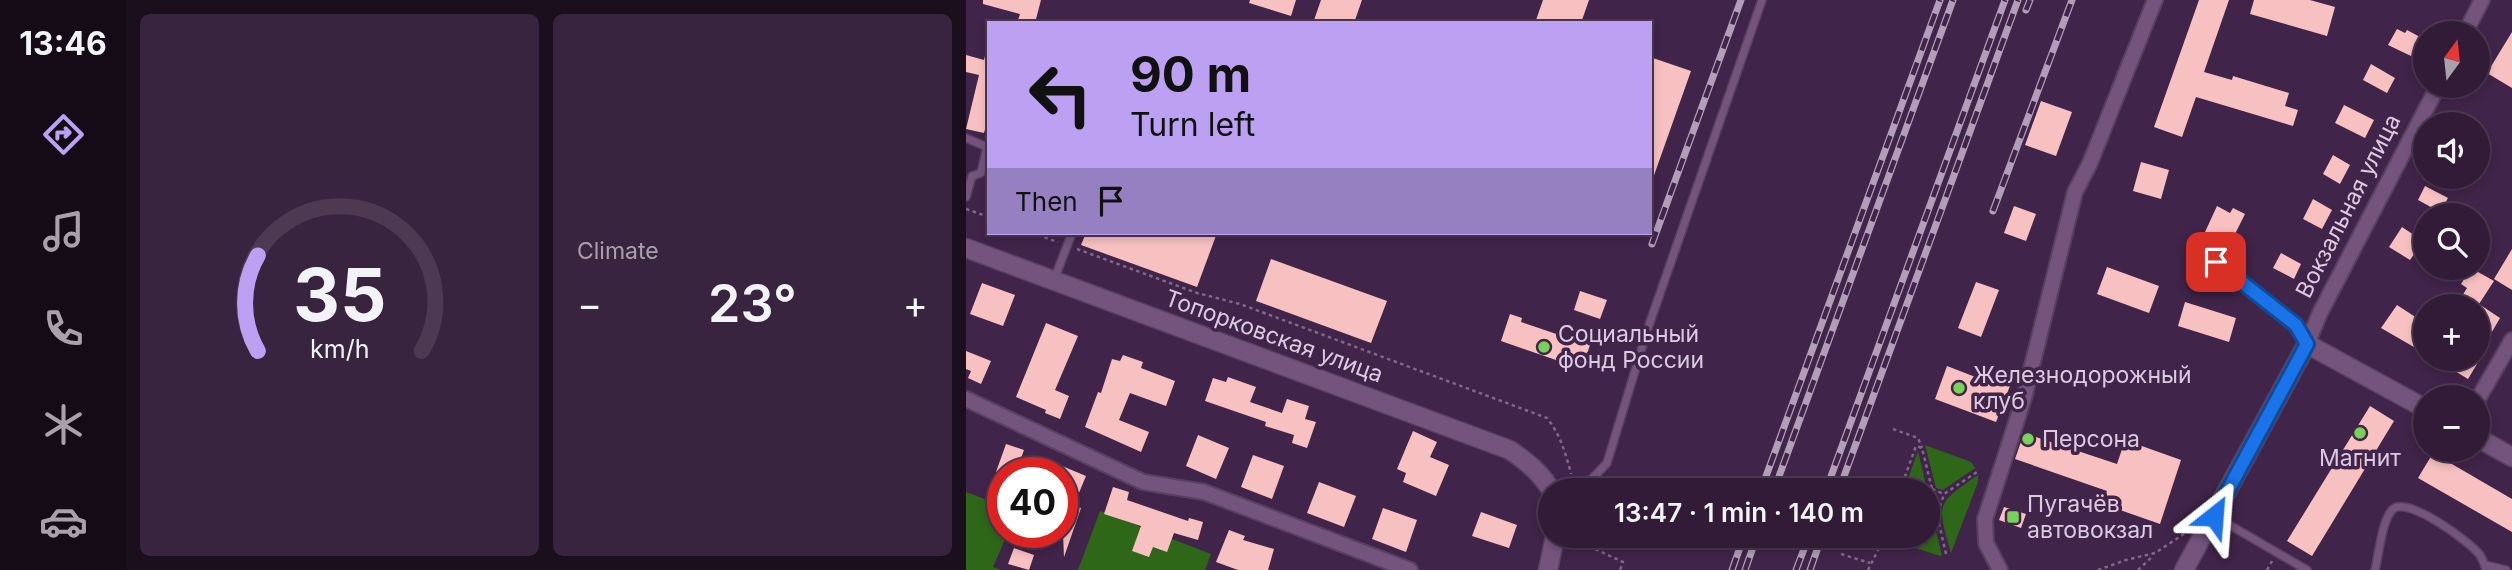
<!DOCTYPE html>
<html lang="en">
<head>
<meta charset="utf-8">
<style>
	:root { --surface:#311b37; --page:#39243f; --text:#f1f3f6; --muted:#a8a1ad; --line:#4c3952; --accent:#bca0f2 }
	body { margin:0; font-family:Inter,sans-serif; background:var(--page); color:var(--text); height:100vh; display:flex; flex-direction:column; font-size:26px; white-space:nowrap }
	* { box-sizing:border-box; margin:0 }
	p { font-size:23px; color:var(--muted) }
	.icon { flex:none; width:38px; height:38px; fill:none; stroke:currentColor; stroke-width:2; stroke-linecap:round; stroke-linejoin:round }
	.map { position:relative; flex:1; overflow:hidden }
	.panel { display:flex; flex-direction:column; gap:14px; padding:14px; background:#1b0f1e; width:840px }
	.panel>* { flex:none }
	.top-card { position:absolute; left:21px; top:21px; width:665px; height:214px; border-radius:0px; box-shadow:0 4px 10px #0003,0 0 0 2px var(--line); background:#bca0f2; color:#111; overflow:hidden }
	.needle { width:46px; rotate:15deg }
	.tools { position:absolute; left:1447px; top:21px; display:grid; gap:14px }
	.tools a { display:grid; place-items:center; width:77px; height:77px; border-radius:50%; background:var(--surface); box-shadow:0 4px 10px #0003,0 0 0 2px var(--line); font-size:35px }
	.speed { position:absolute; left:21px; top:457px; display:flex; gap:14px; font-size:35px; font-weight:700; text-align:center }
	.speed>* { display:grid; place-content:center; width:91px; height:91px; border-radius:50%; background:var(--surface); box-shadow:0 4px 10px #0003,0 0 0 2px var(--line); line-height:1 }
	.speed .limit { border:10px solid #d22; background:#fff; color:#111 }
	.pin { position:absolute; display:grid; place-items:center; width:60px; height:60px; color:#fff; margin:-30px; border-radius:14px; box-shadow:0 4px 10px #0006 }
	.me { position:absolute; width:77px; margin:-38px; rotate:28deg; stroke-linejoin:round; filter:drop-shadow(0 0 5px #0008) }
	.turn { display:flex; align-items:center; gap:24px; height:147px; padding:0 28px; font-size:32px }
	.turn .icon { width:91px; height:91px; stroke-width:2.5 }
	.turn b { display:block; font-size:49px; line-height:60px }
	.then { display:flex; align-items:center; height:66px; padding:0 28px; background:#0003; gap:14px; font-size:26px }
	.big { font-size:52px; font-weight:600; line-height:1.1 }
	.panel .tile { flex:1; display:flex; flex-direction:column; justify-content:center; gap:10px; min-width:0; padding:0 24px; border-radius:10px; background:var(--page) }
	.panel .dial { align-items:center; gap:0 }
	.dial svg { height:182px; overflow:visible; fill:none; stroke:var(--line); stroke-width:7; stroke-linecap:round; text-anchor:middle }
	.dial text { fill:var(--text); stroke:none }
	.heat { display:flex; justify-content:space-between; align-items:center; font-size:38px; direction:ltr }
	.panel .tiles { flex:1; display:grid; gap:14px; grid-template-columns:repeat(2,1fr) }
	.trip { position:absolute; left:572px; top:478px; width:402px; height:70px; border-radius:35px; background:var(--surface); box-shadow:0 4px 10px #0003,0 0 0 2px var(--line); font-weight:600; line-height:70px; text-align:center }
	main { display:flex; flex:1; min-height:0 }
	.tabs { display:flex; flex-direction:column; width:126px; justify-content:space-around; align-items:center; background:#140b16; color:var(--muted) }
	.tabs .icon { width:49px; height:49px }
	.tabs .active { color:var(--accent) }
	.tabs b { font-size:32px; color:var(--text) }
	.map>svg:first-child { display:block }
	.green { fill:#2f6718 }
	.building { fill:#f8c1c1 }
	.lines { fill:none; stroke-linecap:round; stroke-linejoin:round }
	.lane-casing { stroke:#5a4060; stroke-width:10 }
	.street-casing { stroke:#5a4060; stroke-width:18 }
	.secondary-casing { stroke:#5a4060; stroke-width:21 }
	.path { stroke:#816887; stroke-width:2.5; stroke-dasharray:3.5 3.5; stroke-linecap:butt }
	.lane { stroke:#74547d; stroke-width:7 }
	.street { stroke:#74547d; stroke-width:14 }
	.secondary { stroke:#74547d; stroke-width:18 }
	.rail-casing { stroke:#b29eb8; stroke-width:7 }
	.rail { stroke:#412449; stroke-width:4.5; stroke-dasharray:13; stroke-linecap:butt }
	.route-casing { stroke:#114b97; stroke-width:18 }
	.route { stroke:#1a73e8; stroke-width:12 }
	.poi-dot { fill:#78d259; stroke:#412449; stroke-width:2.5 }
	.labels { text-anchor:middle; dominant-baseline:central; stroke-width:7; stroke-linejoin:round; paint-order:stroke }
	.street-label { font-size:23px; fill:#dccae1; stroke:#412449 }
	.poi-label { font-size:23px; fill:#dccae1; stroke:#412449; text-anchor:start }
</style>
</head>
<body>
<main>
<nav class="tabs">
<b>13:46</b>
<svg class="icon active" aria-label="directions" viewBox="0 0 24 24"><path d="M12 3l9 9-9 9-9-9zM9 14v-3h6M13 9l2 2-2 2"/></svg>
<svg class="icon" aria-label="music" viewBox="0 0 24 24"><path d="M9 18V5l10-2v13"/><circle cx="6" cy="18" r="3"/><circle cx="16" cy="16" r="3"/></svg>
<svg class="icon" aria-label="phone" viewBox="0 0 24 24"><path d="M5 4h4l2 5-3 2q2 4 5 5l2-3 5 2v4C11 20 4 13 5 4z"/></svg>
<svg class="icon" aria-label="climate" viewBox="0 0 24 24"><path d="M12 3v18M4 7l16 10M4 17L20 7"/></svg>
<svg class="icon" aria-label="car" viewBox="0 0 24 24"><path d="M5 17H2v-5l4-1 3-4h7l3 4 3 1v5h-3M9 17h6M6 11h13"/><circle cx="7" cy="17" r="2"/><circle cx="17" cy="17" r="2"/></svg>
</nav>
<section class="panel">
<div class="tiles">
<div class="tile dial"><svg viewBox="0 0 100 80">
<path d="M14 69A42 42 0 1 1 86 69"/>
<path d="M14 69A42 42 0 0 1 14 27" stroke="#bca0f2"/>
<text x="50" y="56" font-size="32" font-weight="700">35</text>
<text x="50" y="72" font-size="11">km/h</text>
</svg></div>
<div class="tile"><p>Climate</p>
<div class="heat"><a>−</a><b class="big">23°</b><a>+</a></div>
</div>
</div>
</section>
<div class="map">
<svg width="1546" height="570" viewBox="0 0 1546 570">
	<rect width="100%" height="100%" fill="#412449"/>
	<g class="green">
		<polygon points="959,445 1005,462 1009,468 977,490 970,488"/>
		<polygon points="952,451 961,490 938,490"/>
		<path d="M1012,475V482L985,553C971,503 969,505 1012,475Z"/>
		<polygon points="0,492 37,506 37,532 42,532 27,567 35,570 0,570"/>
		<polygon points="134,511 245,554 239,570 112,570"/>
		<polygon points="963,515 966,516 976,555 974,556 935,543 931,536 962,536"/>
	</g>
	<g class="building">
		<polygon points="17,0 75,0 69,23 51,23 54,14 17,4"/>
		<polygon points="284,0 330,0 325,16 283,3"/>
		<polygon points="355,0 396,0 388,23 347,23"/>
		<polygon points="577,0 623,0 615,23 569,23"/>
		<polygon points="1233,0 1263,0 1238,72 1266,80 1267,76 1323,93 1319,106 1332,110 1327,126 1230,97 1216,137 1188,127"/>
		<polygon points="1288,0 1344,0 1369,7 1361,36 1284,14"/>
		<polygon points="1431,29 1439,33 1441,30 1454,37 1445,56 1422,45"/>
		<polygon points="1546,32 1546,88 1521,73"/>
		<polygon points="0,55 18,60 19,56 23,56 23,116 18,133 0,129 13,75 0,72"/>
		<polygon points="684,57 725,71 686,181 684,180"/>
		<polygon points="1405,64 1429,78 1421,93 1397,80"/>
		<polygon points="1075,101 1106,112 1090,156 1059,145"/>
		<polygon points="1378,105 1408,120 1399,138 1369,123"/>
		<polygon points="1367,155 1384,165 1374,184 1357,174"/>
		<polygon points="1175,162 1203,170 1195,199 1167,191"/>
		<polygon points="1459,186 1482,198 1474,212 1452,200"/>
		<polygon points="1347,199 1366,210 1356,229 1337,219"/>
		<polygon points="1048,206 1070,214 1060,241 1038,233"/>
		<polygon points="1251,206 1264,213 1267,208 1279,214 1266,240 1258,236 1255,240 1239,232"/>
		<polygon points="1436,227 1457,241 1444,260 1423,247"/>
		<polygon points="120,233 251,233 231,287 115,245"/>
		<polygon points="1546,249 1546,290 1528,279"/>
		<polygon points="1315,253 1335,264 1328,279 1307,268"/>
		<polygon points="305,259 421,301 405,343 290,301"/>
		<polygon points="1141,267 1193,286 1183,313 1131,294"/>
		<polygon points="1505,268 1528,281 1513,304 1534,318 1523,337 1512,330 1512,306 1490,306 1501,288 1495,284"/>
		<polygon points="1010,282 1033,290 1015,337 992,328"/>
		<polygon points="16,283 49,295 37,326 4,314"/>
		<polygon points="614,291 641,300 634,319 608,310"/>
		<polygon points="1219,302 1270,318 1263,342 1212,326"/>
		<polygon points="1431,305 1460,324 1460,354 1415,328"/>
		<polygon points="544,314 556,318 555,322 611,341 612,338 625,342 616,369 535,341"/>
		<polygon points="80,323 112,336 89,390 103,396 94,419 79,413 80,410 50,397"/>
		<polygon points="0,351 25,361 15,384 2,378 5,371 0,369"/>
		<polygon points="157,355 177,362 175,368 209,381 200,406 164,393 153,420 183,432 175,452 119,427 132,392 135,393 146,359 154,361"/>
		<polygon points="1487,359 1514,359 1502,379 1482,367"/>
		<polygon points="981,366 1012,378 1017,366 1047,378 1030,422 969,399"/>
		<polygon points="262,377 290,387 284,402 316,413 321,399 343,406 339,419 350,422 341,448 326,443 328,435 299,426 300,422 239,401 247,378 260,382"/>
		<polygon points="1404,406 1428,421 1346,556 1321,541"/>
		<polygon points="447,431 471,442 464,457 483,465 470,496 437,482 440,473 431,469"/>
		<polygon points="1058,433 1151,464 1159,440 1215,460 1194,524 1137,504 1141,491 1049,459"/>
		<polygon points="232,435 263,448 250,479 220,466"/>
		<polygon points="40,444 58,450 50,472 30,472"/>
		<polygon points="1467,453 1546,499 1546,532 1452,478"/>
		<polygon points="287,455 318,466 306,499 275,487"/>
		<polygon points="96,466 120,476 110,500 96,494"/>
		<polygon points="353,482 390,496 378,527 341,513"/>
		<polygon points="147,487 163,492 161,500 222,521 223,518 237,522 232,540 208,533 201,552 187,547 183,557 166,551 175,526 138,514"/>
		<polygon points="99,502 115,508 98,557 96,510"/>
		<polygon points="1038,507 1060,514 1055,528 1033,520"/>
		<polygon points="417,508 451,520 440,552 406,539"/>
		<polygon points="515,512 551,525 543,548 506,536"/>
		<polygon points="263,530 279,536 277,540 308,549 302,570 272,570 250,562"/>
		<polygon points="48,548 68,555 63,570 42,564"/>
	</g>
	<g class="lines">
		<g class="lane-casing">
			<g id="lane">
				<polyline points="0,138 21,147 15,173 6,176 0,197"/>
				<polyline points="1250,262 1330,325 1340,342"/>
				<polyline points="88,280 106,233"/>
				<polyline points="586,490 607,483 625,480 641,463 682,328 796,0"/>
				<polyline points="1248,516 1341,570"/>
				<polyline points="1519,565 1540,570"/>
				<path d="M1409,570C1413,554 1416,519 1427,509C1442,496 1504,542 1514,555C1517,560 1519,565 1520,570"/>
			</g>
		</g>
		<g class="street-casing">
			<g id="street">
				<polyline points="1499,33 1516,0"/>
				<polyline points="1341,344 1354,313 1472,86"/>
				<polyline points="0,399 177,482 238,492 444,570"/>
				<polyline points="1512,399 1546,340"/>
				<polyline points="1034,570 1020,543 1019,519 1058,398 1109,192 1124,163 1189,0"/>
			</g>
		</g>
		<g class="secondary-casing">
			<g id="secondary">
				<path d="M0,248L544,450C561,462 574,472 585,490"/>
				<polyline points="1512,438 1546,457"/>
				<polyline points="582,570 589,536"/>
				<polyline points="1218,570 1341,344 1460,409"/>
			</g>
		</g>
		<g class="path">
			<polyline points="0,209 23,217"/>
			<polyline points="65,233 92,242"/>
			<path d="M111,249L231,293L274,304L581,418C594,434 600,454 605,474"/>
			<polyline points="927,429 952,438 956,448"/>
			<polyline points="966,489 978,494"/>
			<polyline points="934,490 950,446 956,448 966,489 962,499"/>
			<polyline points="962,512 971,515"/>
			<polyline points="625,536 629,549 657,562 654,570"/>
			<polyline points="875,554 904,563"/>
			<polyline points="980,554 971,515 978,494 1011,472"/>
			<polyline points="902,570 912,550"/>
			<polyline points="1132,570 1160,560 1189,553 1218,534"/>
			<polyline points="1172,570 1187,556"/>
			<polyline points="1301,570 1306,561"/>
		</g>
		<use href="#lane" class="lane"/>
		<use href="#street" class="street"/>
		<use href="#secondary" class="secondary"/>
		<g class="rail-casing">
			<g id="rail">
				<polyline points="1060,10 1064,0"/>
				<polyline points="1027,211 1106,0"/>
				<polyline points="686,244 775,0"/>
				<polyline points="795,490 974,0"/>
				<polyline points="808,490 987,0"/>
				<polyline points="860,490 1039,0"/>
				<polyline points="873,490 1052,0"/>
				<polyline points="766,570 778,536"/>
				<polyline points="779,570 791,536"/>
				<polyline points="830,570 843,536"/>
				<polyline points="844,570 856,536"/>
			</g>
		</g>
		<use href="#rail" class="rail"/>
	</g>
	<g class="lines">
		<g class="route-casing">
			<polyline id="route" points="1248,516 1341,344 1330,325 1250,262"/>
		</g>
		<use href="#route" class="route"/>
	</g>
	<g class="poi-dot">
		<circle cx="578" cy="347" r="7"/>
		<circle cx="993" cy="388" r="7"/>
		<circle cx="1394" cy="433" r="7"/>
		<circle cx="1062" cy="439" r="7"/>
		<rect x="1040" y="510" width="14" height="14" rx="3.5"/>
	</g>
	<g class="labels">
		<g class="street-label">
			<text transform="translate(1382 206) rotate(-63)">Вокзальная улица</text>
			<text transform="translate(308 336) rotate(20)">Топорковская улица</text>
		</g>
		<g class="poi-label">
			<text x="592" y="334">Социальный<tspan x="592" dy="26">фонд России</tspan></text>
			<text x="1007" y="375">Железнодорожный<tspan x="1007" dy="26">клуб</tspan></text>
			<text x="1076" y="439">Персона</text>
			<text x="1394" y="458" text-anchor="middle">Магнит</text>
			<text x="1061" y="504">Пугачёв<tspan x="1061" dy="26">автовокзал</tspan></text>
		</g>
	</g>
</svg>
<div class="tools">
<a><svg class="needle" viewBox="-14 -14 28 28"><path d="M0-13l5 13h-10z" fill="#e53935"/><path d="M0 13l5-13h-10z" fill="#a8a1ad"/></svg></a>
<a><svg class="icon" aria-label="sound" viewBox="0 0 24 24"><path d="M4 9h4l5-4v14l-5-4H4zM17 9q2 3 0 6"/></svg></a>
<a><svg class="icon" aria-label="search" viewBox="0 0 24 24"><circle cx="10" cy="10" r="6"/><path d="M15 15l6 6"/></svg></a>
<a>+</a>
<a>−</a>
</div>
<div class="speed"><div class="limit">40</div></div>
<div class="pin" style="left:1250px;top:262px;background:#d93025"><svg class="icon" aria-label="arrive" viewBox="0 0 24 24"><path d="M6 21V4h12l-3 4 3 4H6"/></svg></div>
<svg class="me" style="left:1248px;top:516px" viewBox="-20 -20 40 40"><path d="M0-17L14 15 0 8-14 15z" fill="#1a73e8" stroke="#fff" stroke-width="4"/></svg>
<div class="trip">13:47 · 1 min · 140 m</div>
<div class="top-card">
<div class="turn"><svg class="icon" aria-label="left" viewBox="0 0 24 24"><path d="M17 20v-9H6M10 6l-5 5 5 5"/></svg><div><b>90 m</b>Turn left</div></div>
<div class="then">Then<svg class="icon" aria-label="arrive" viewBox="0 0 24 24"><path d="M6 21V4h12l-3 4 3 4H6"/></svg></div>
</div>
</div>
</main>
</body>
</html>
